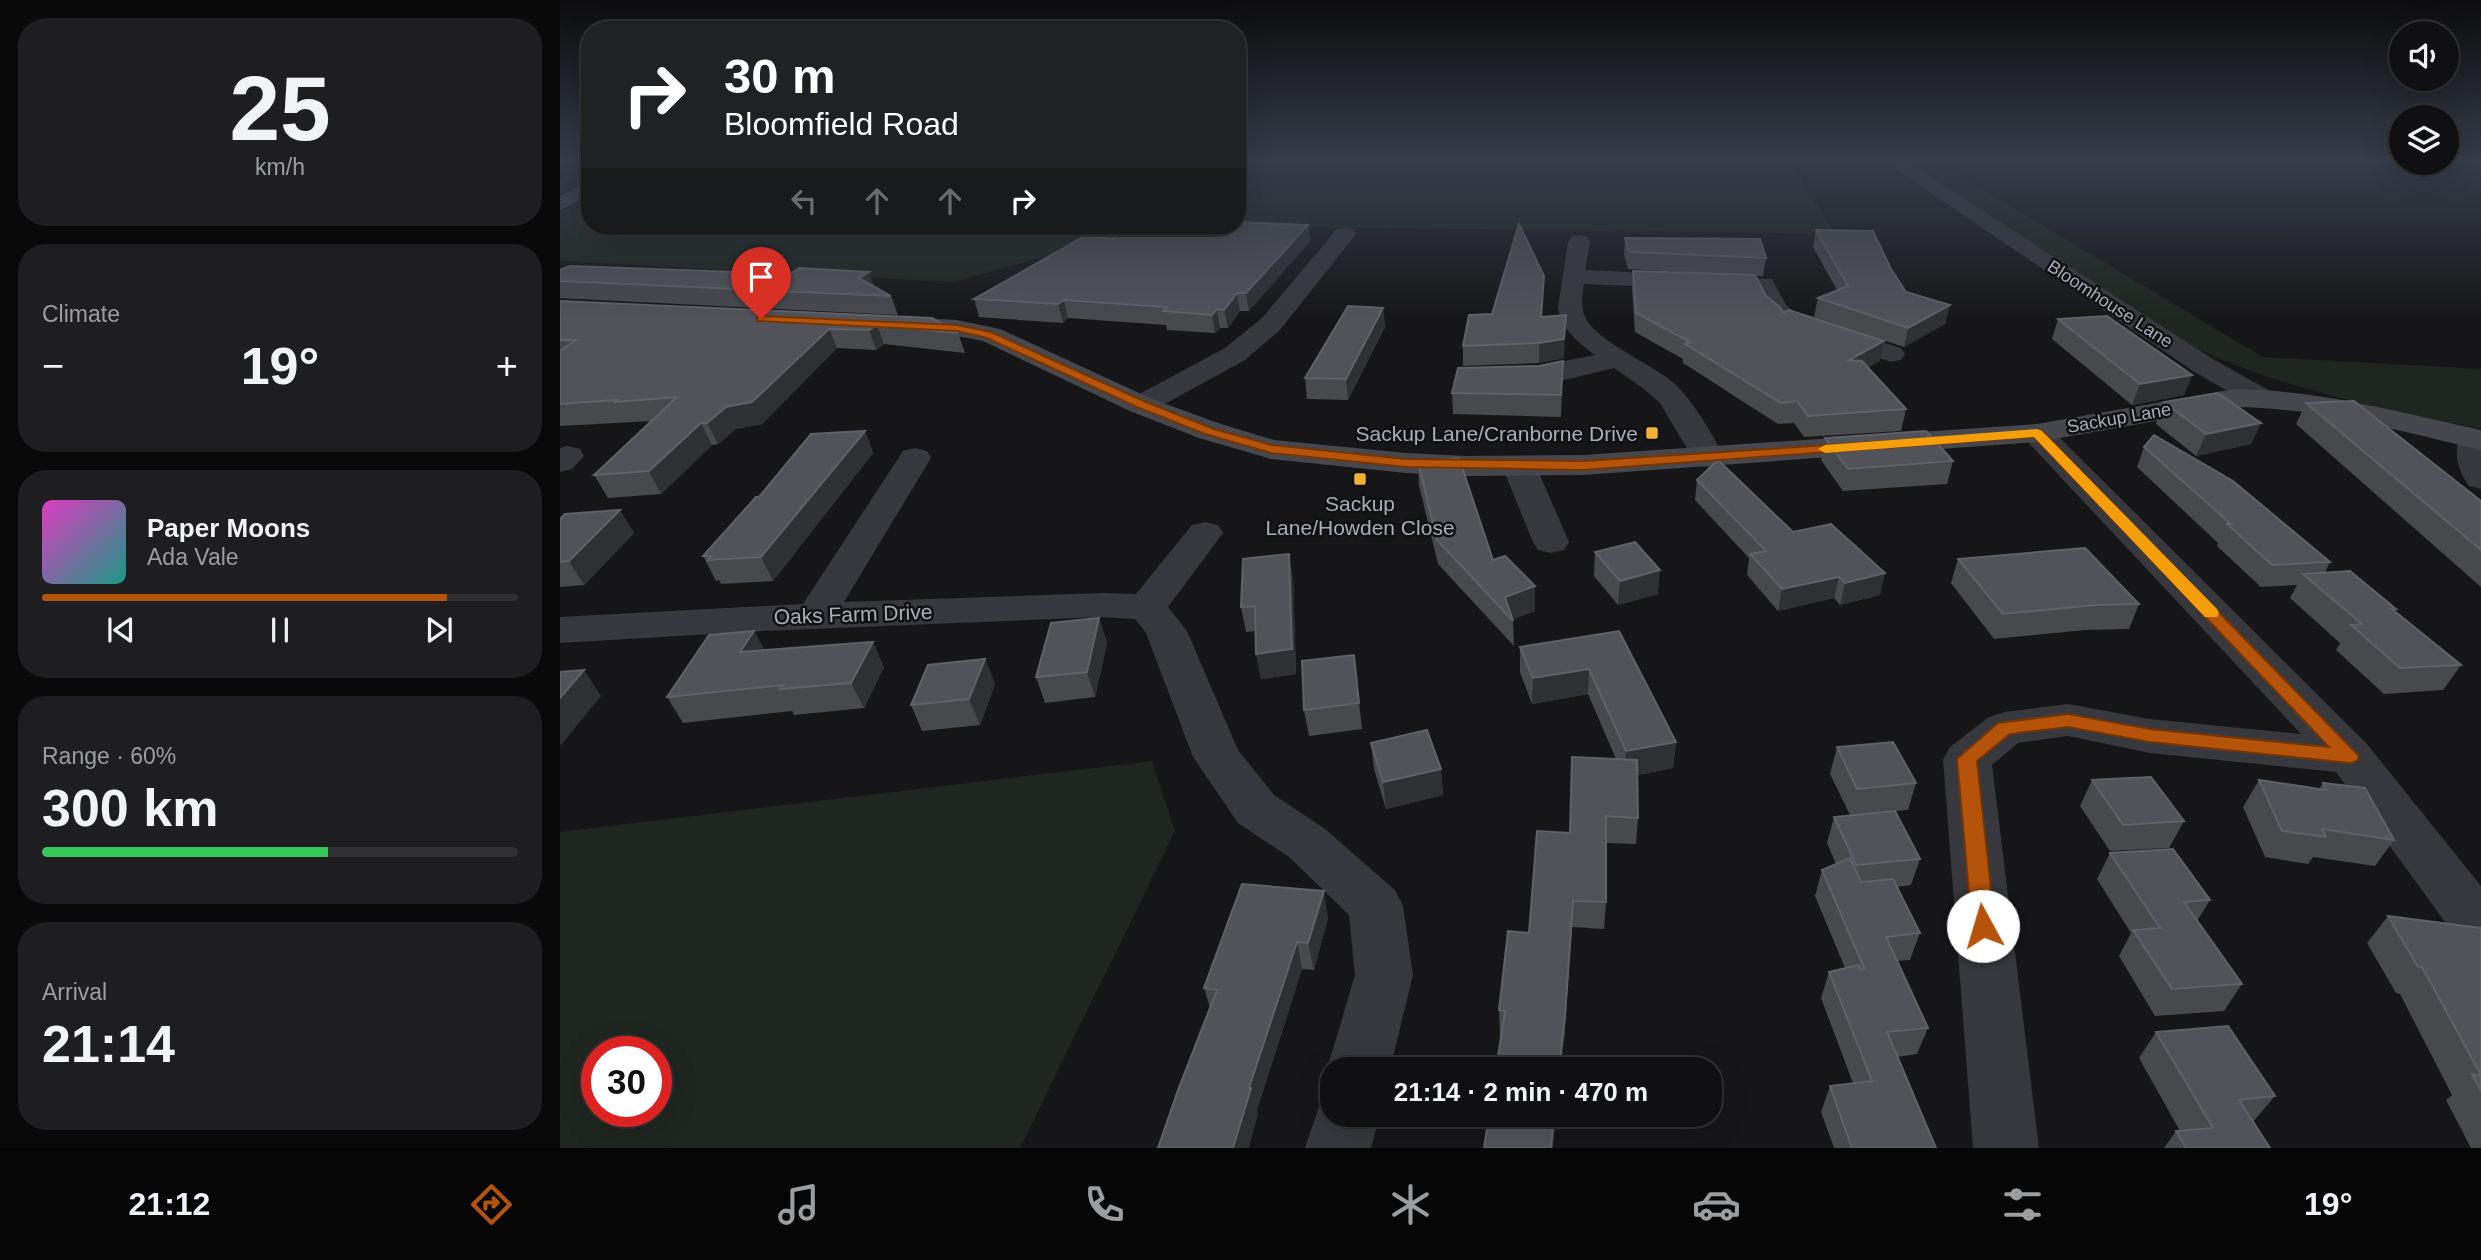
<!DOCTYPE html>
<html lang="en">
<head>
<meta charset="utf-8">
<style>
	:root { --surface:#101012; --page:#1e1e20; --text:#f1f3f6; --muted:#9c9d9f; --line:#303032; --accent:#b45309 }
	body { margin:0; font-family:Helvetica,sans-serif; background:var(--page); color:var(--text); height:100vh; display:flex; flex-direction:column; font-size:26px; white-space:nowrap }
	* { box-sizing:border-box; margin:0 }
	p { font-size:23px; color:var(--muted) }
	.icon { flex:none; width:38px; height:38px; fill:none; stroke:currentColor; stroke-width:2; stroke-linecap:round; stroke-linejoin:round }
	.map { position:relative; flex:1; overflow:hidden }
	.sheet { display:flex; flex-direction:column; gap:18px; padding:18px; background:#09090a; width:560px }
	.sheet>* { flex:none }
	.hud { position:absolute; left:21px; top:21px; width:665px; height:214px; border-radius:28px; box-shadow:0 7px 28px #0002,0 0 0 2px var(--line); background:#202124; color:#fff; overflow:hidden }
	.buttons { position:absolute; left:1829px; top:21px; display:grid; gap:14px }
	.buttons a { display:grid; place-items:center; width:70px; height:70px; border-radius:50%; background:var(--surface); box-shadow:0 7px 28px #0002,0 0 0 2px var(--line); font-size:35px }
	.speed { position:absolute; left:21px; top:1036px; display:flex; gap:14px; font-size:35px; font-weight:700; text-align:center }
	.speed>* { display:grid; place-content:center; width:91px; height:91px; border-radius:50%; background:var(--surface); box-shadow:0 7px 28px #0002,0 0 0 2px var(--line); line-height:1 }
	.speed .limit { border:10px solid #d22; background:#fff; color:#111 }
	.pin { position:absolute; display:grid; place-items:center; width:60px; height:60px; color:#fff; margin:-72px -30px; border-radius:50% 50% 50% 0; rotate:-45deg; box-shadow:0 0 7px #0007 }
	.pin .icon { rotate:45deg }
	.me { position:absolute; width:77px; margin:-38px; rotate:354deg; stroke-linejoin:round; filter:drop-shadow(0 0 5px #0008) }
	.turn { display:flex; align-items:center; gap:24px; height:147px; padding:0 28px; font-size:32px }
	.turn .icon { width:91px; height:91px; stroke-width:2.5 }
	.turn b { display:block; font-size:49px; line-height:60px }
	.lanes { display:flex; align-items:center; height:66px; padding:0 28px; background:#0003; justify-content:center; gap:35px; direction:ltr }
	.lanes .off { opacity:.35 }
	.big { font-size:52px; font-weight:700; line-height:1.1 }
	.sheet .card { flex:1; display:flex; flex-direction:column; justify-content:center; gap:10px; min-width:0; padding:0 24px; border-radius:28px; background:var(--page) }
	.sheet .dial { align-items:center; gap:0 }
	.dial b { font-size:91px; line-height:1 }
	.song { display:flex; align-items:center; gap:21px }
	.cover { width:84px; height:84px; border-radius:10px; background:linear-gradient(135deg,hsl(310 70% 55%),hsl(170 70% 35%)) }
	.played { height:7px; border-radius:4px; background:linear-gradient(90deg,var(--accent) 85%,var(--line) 85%) }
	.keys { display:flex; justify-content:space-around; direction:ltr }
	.heat { display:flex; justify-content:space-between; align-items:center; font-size:38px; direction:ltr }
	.charge { height:10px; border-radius:5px; background:linear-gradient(90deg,#34c759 60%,var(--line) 0) }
	.trip { position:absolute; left:760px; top:1057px; width:402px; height:70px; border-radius:28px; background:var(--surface); box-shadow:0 7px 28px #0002,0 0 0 2px var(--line); font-weight:700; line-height:70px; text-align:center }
	.tabs { display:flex; height:112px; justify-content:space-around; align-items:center; background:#060607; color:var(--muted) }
	.tabs .icon { width:49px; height:49px }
	.tabs .on { color:var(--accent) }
	.tabs b { font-size:32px; color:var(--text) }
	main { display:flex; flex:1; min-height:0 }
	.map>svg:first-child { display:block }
	.green { fill:#1e261f; fill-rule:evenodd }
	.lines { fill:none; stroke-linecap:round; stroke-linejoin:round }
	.street { fill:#37383d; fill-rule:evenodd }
	.secondary { fill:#45474d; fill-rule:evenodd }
	.wall { fill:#47494d }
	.shaded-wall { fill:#2f3033 }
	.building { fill:#525359; stroke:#5f6168; stroke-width:2 }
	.route { fill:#b45309; stroke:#753606; stroke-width:2 }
	.slow { fill:#f59e0b }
	.poi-dot { fill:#f2b134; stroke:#111113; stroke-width:2.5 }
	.labels { text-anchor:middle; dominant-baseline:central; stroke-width:5; stroke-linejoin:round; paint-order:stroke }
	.far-street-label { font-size:18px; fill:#a8adb8; stroke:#111113 }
	.poi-label { font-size:21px; fill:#a8adb8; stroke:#111113; text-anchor:end }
	.street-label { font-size:21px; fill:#a8adb8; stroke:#111113 }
</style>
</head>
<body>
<main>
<section class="sheet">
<div class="card dial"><b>25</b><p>km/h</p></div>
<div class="card"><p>Climate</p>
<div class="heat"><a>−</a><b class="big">19°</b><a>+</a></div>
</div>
<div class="card">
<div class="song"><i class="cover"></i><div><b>Paper Moons</b><p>Ada Vale</p></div></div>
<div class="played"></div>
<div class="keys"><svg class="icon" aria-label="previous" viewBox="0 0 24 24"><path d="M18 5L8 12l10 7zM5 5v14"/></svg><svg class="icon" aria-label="pause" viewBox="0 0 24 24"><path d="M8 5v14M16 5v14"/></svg><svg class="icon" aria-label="next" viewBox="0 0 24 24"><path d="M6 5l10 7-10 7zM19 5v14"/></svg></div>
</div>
<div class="card"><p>Range · 60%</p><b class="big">300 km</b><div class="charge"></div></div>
<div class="card"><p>Arrival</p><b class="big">21:14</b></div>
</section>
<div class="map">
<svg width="1921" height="1148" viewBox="0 0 1921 1148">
	<rect width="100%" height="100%" fill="#161618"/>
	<g class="green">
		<polygon points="677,161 1229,161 1275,234 676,226"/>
		<path d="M1338,161H1353L1398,175L1703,357L1921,369V429C1822,408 1721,390 1629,345Z"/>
		<polygon points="28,201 30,226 597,226 393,282 0,261 0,211"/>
		<path d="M592,761L615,831L460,1148H0V832ZM37,1052H96V1111H37Z"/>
	</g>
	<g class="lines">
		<g class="street">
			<polygon points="1324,161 1345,161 1653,359 1710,391 1714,397 1710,403 1699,406 1688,403 1633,371"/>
			<polygon points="785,228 793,229 796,234 720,330 685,360 592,411 581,414 570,411 566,405 570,399 665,348 702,318 777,229"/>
			<path d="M1019,235L1027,237L1030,242L1025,270L1212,279L1226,305L1236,314L1341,348L1345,354L1341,360L1331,362L1218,324L1206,314L1194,291L1024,284C1022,295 1021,307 1025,317C1035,341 1095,365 1116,385C1136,405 1151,432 1164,457L1160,464L1148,467L1136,464L1100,403L1084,389L1054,368C1018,376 976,391 940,382L936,376L940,370L979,366L1035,355C1019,343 1001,329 998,308L1008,242L1011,237Z"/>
			<polygon points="1477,424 1488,426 1807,744 1921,886 1921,951 1901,944 1776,772 1590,753 1508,736 1458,743 1432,765 1479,1148 1413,1148 1383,759 1390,747 1429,717 1445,712 1508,704 1590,719 1741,734 1466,440 1461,433 1466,426"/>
			<path d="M1914,429L1921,431V489L1909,486C1898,471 1891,449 1903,432Z"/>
			<polygon points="8,446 20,449 24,456 12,469 0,472 0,448"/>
			<polygon points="355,448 367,451 371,458 284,602 542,593 576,594 632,525 645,522 658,525 663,533 608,607 627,631 678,750 714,795 765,829 835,890 843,906 853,975 830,1069 772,1069 772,1079 767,1069 795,975 789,915 729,857 678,823 633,757 586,633 575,619 542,617 203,631 0,643 0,617 243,604 343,451"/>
			<polygon points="959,456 971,459 976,466 1009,542 1004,550 991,553 978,550 973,542 942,466 947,459"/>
			<polygon points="772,1089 772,1115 820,1115 811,1148 745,1148 764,1092"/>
		</g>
		<g class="secondary">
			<polygon points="30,181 30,195 0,210 0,196"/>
			<path d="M338,317L397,320L440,329L592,399L661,424L714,440L846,453L906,456L1023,455L1477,424L1675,389C1759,390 1839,412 1921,430V450C1839,431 1760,408 1675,407L1477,442L1023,475L906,476L846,473L711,459L639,438L570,411L423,341L397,336L329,331L325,325L329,319Z"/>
		</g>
	</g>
	<g class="wall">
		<polygon points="748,225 750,241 689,311 680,311 668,328 660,328 655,333 607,330 606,325 508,318 503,323 419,317 414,299 552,239"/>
		<polygon points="1256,230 1331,269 1346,292 1390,305 1385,324 1344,347 1254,317 1258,298 1277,290 1253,247"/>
		<polygon points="1065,238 1206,258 1203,276 1195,276 1206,296 1223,313 1320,361 1308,367 1346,409 1341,431 1244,437 1234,423 1218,424 1123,363 1123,359 1075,332 1072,289 1073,271 1177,275 1068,269 1064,255"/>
		<polygon points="0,270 230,274 315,287 331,296 338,315 0,298"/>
		<polygon points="983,294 982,317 1004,358 979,363 903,366 903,346 932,314"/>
		<polygon points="0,301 372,318 398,333 405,353 324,344 316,350 277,348 202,424 176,429 158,444 152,445 101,494 48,498 34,475 92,421 0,426"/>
		<polygon points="823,308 825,327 788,400 747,399 745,378"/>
		<polygon points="1498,319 1632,375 1624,395 1572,405 1492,339"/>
		<polygon points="1003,361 1001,417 893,414 892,393 979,366"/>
		<polygon points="1604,402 1701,423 1691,444 1636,456 1596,424"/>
		<polygon points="1746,403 1921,501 1921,587 1736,424"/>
		<polygon points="305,431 313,453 213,581 161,584 159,580 156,581 143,556 199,497"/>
		<polygon points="1265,438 1393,461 1387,484 1283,491 1261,460"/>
		<polygon points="1584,447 1770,562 1765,572 1836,609 1835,611 1901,665 1883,690 1824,694 1776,650 1780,643 1730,598 1737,585 1701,587 1657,546 1658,543 1577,467"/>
		<polygon points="858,462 933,560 975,611 953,619 954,646 878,564 859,485"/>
		<polygon points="1137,480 1233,532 1320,595 1280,605 1274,598 1218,611 1187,575 1189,558 1135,500"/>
		<polygon points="0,519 74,533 24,585 0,587"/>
		<polygon points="1035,552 1098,594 1058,605 1034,576"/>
		<polygon points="1398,559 1579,604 1569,629 1525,630 1434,639 1391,583"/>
		<polygon points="733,578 736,674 701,679 696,654 696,631 686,632 681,607"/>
		<polygon points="539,618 547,643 535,697 485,703 476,677"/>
		<polygon points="194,631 204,650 324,667 304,708 234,715 232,711 123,723 107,697"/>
		<polygon points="1059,631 1116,742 1113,768 1077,775 1078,818 1076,844 1046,843 1046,902 1044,929 1012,927 1004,1042 940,1037 939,1010 1009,833 1056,759 1028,694 972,704 960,672 960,647"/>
		<polygon points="794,655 802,729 749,736 744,710"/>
		<polygon points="425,659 435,684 420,725 362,731 351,705"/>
		<polygon points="811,743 881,769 883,795 826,809 814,769"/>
		<polygon points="1277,747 1356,783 1348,810 1335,811 1360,859 1351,885 1337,887 1360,933 1350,960 1337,961 1368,1028 1357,1054 1337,1057 1376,1148 1274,1148 1261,1112 1270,1086 1293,1083 1261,998 1269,972 1285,968 1255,896 1262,870 1276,864 1267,843 1274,817 1290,815 1270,774"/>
		<polygon points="1532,780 1624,821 1609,848 1550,851 1520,806"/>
		<polygon points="1699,780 1759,789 1763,783 1834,840 1815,866 1753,857 1748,864 1705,857 1683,807"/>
		<polygon points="1550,853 1650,900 1637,921 1682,984 1664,1011 1595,1016 1559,956 1571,933 1537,879"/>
		<polygon points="1828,916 1921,928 1921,1148 1911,1148 1886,1100 1892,1095 1840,994 1836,993 1807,943"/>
		<polygon points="768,918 754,970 742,969 697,1110 698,1114 650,1008 644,988"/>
		<polygon points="1596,1032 1715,1096 1693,1122 1710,1148 1604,1148 1616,1131 1620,1131 1579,1058"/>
	</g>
	<g class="shaded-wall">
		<polygon points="0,179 4,191 0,193"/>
		<polygon points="748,225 750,241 689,311 686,293"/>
		<polygon points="309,272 316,290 299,278"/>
		<polygon points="677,293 680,311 668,328 664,310"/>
		<polygon points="504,300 508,318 503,323 498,304"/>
		<polygon points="1390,305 1385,324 1344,347 1348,328"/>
		<polygon points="823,308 825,327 788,400 786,379"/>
		<polygon points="657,309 660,328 655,333 652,315"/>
		<polygon points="1006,315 1004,358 979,363 979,343"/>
		<polygon points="317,325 324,344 316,350 309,330"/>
		<polygon points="269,329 277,348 202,424 176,429 158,444 147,423 166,407"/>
		<polygon points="1324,341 1320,361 1285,380 1289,360"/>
		<polygon points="1632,375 1624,395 1572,405 1580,384"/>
		<polygon points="141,423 152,445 101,494 89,471"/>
		<polygon points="1701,423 1691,444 1636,456 1646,434"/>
		<polygon points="305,431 313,453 213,581 201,557"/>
		<polygon points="60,510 74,533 24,585 9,561"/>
		<polygon points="729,554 733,578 736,674 701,679 696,654"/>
		<polygon points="1100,570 1098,594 1058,605 1060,581"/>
		<polygon points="1325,573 1320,595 1280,605 1285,583"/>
		<polygon points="1279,577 1274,598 1218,611 1222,589"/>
		<polygon points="975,586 975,611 952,619 945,597"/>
		<polygon points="539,618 547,643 535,697 527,672"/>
		<polygon points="194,631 208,656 180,652"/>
		<polygon points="313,642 324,667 304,708 291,683"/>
		<polygon points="425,659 435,684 420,725 409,699"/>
		<polygon points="1029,669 1028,694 972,704 973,678"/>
		<polygon points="24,670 41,696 1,745 0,743 0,698"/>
		<polygon points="1116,742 1113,768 1064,777 1066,751"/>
		<polygon points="881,769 883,795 826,809 823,782"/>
		<polygon points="764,891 768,918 754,970 748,943"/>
		<polygon points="1013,901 1004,1042 1001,1069 999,1069"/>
		<polygon points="737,942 742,969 697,1110 698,1114 689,1148 673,1148 689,1088"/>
		<polygon points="994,1115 996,1115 993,1148 991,1148"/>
	</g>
	<g class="building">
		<polygon points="677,222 748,225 686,293 677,293 664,310 657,309 652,315 603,311 607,307 504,300 498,304 414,299 525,236 552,239 573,226 677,226"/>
		<polygon points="959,224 984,276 981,317 1006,315 1004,339 979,343 903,346 909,315 932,314"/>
		<polygon points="1256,230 1313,231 1331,269 1346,292 1390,305 1348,328 1258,298 1288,286"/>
		<polygon points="1065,238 1200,239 1206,258 1069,252"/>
		<polygon points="10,266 230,274 239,268 309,272 299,278 331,296 0,281 0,270"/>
		<polygon points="1073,271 1195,275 1206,296 1221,308 1223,313 1229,310 1324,341 1289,360 1302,361 1346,409 1248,416 1237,401 1221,403 1125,344 1130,342 1076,313"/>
		<polygon points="0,301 372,318 398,333 317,325 309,330 269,329 192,402 166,407 147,423 141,423 89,471 34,475 117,397 55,402 57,400 0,404 0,351 16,340 0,340"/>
		<polygon points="788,306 823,308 786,379 745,378"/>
		<polygon points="1547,316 1632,375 1580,384 1498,319"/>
		<polygon points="1003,361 1001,395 892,393 898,368 979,366"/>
		<polygon points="1658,393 1701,423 1646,434 1604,402"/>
		<polygon points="1794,401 1921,501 1921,550 1746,403"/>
		<polygon points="305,431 201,557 148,560 151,556 143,556 196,497 199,497 251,434"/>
		<polygon points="1366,431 1393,461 1288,469 1265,438"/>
		<polygon points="1594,435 1673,481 1770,562 1712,565 1667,524 1671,524 1584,447"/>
		<polygon points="899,458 933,560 945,556 975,586 945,597 953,621 877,540 858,462"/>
		<polygon points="1158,460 1233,532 1271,524 1325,573 1285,583 1279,577 1222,589 1190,554 1206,551 1137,480"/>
		<polygon points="60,510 9,561 0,562 0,519 5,514"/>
		<polygon points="1075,542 1100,570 1060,581 1035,552"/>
		<polygon points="1525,548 1579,604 1535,605 1443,614 1398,559"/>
		<polygon points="729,554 732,649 696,654 695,606 681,607 683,559"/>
		<polygon points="1790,571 1836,609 1832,609 1901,665 1840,668 1791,625 1802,624 1743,574"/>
		<polygon points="539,618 527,672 476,677 491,623"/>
		<polygon points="194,631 180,652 313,642 291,683 220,689 223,685 107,697 149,635"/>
		<polygon points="1059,631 1116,742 1066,751 1029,669 973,678 960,647"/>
		<polygon points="794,655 799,703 744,710 742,661"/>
		<polygon points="425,659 409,699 351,705 368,665"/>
		<polygon points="24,670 0,698 0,672"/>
		<polygon points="867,730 881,769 823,782 811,743"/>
		<polygon points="1333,742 1356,783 1297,789 1277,747"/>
		<polygon points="1012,757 1077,760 1078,818 1046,816 1046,902 1013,901 1005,1016 999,1069 936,1069 945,1011 939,1010 948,931 969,933 977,831 1010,833"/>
		<polygon points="1591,777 1624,821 1563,825 1532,780"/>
		<polygon points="1699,780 1766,790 1763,783 1805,788 1834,840 1762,829 1766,837 1722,831"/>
		<polygon points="1335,811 1360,859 1296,865 1274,817"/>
		<polygon points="1613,849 1650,900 1624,902 1682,984 1612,989 1573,930 1600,928 1550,853"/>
		<polygon points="1290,858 1301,882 1333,879 1360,933 1326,937 1368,1028 1327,1032 1376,1148 1292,1148 1270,1086 1312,1081 1269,972 1299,965 1300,969 1304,968 1262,870"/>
		<polygon points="682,884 764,891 748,943 737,942 689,1088 691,1088 673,1148 598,1148 618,1090 657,990 644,988"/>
		<polygon points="1828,916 1921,928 1921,1075 1862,967 1858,967"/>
		<polygon points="1668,1026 1715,1096 1679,1100 1710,1148 1626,1148 1616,1131 1653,1128 1596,1032"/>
		<polygon points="1912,1074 1921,1076 1921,1091"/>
		<polygon points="929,1115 994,1115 991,1148 924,1148"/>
	</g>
	<linearGradient id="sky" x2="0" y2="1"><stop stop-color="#0c0c0d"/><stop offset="0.5" stop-color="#363c48"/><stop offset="1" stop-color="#363c48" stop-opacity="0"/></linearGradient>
	<rect width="1921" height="321" fill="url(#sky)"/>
	<polygon class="route" points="201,316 397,325 431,332 586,402 654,429 712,445 846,459 1023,461 1482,431 1799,756 1797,761 1790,763 1590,742 1508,727 1450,734 1417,761 1435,926 1432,933 1423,936 1415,933 1412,926 1397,759 1438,723 1508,714 1590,729 1769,747 1474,437 1023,470 846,467 711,453 645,434 577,407 427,338 397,331 197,321 197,317"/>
	<polygon class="slow" points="1477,429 1482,431 1657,609 1659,613 1657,617 1645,617 1474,437 1265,453 1258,449 1265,445"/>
	<g class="poi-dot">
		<rect x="1085" y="426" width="14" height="14" rx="3.5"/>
		<rect x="793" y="472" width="14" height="14" rx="3.5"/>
	</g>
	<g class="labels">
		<g class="far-street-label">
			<text transform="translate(1550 304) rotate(33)">Bloomhouse Lane</text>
			<text transform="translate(1559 418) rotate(-10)">Sackup Lane</text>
		</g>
		<g class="poi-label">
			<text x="1078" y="433">Sackup Lane/Cranborne Drive</text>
			<text x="800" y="503" text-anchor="middle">Sackup<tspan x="800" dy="24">Lane/Howden Close</tspan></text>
		</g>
		<g class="street-label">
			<text transform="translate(293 614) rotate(-2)">Oaks Farm Drive</text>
		</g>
	</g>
</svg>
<div class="buttons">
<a><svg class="icon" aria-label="sound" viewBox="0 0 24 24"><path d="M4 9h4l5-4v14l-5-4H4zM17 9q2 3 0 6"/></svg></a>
<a><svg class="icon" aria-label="layers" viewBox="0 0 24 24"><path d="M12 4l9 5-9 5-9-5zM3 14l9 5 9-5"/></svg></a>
</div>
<div class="speed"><div class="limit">30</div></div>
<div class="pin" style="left:201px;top:319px;background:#d93025"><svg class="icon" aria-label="arrive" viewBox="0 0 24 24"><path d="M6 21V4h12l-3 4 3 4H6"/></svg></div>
<svg class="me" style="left:1423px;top:926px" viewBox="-20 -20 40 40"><circle r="19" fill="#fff"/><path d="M0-13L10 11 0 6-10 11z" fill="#b45309"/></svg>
<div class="trip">21:14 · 2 min · 470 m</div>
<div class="hud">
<div class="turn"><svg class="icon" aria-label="right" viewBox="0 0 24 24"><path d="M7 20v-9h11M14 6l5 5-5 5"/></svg><div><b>30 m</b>Bloomfield Road</div></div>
<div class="lanes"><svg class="icon off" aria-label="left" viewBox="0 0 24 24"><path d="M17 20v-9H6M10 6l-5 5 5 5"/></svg><svg class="icon off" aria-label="ahead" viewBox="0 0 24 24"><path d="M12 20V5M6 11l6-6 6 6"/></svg><svg class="icon off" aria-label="ahead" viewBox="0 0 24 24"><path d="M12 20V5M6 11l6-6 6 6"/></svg><svg class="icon" aria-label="right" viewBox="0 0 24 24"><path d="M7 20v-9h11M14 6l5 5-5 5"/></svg></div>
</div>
</div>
</main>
<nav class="tabs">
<b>21:12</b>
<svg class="icon on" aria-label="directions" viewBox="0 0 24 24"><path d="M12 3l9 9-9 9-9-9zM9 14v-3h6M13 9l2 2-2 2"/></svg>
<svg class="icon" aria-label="music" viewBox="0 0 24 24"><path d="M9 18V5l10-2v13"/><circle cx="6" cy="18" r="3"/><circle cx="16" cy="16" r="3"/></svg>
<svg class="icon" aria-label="phone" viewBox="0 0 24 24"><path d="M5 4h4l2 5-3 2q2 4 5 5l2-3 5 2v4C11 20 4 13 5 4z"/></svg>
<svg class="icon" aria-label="climate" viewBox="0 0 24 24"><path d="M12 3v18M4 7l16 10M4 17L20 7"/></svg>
<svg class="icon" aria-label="car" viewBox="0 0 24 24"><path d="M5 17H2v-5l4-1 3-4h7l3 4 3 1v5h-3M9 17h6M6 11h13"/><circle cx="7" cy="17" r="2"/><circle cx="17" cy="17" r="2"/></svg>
<svg class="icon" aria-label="filters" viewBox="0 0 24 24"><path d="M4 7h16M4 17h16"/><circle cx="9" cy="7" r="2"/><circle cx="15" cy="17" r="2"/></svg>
<b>19°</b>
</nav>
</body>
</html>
